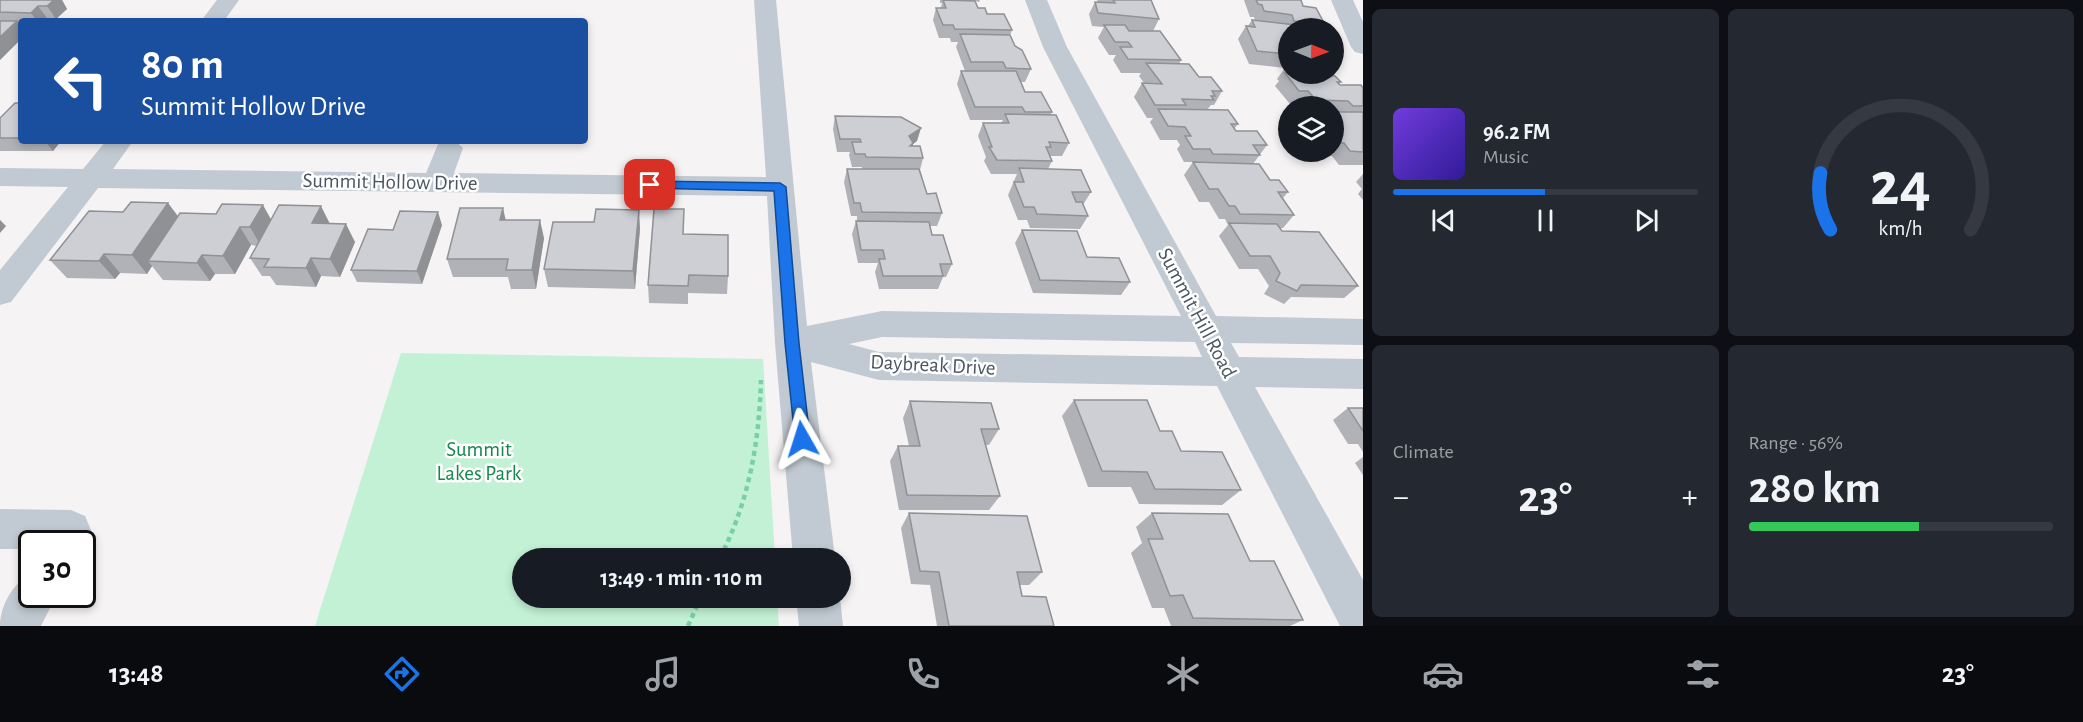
<!DOCTYPE html>
<html lang="en">
<head>
<meta charset="utf-8">
<style>
	:root { --surface:#171b24; --page:#242831; --text:#f1f3f6; --muted:#9ea1a6; --line:#363941; --accent:#1a73e8 }
	body { margin:0; font-family:"Alegreya Sans",sans-serif; background:var(--page); color:var(--text); height:100vh; display:flex; flex-direction:column; font-size:22px; white-space:nowrap }
	* { box-sizing:border-box; margin:0 }
	p { font-size:20px; color:var(--muted) }
	.icon { flex:none; width:33px; height:33px; fill:none; stroke:currentColor; stroke-width:2; stroke-linecap:round; stroke-linejoin:round }
	.map { position:relative; flex:1; overflow:hidden }
	.panel { display:flex; flex-direction:column; gap:9px; padding:9px; background:#0d0f14; width:720px }
	.panel>* { flex:none }
	.top-card { position:absolute; left:18px; top:18px; width:570px; height:126px; border-radius:6px; box-shadow:0 3px 9px #0003; background:#1a4fa0; color:#fff; overflow:hidden }
	.needle { width:39px; rotate:91deg }
	.fabs { position:absolute; left:1278px; top:18px; display:grid; gap:12px }
	.fabs a { display:grid; place-items:center; width:66px; height:66px; border-radius:50%; background:var(--surface); box-shadow:0 3px 9px #0003; font-size:30px }
	.speed { position:absolute; left:18px; top:530px; display:flex; gap:12px; font-size:30px; font-weight:700; text-align:center }
	.speed>* { display:grid; place-content:center; width:78px; height:78px; border-radius:50%; background:var(--surface); box-shadow:0 3px 9px #0003; line-height:1 }
	.speed .limit { border:3px solid #111; border-radius:9px; background:#fff; color:#111 }
	.pin { position:absolute; display:grid; place-items:center; width:51px; height:51px; color:#fff; margin:-26px; border-radius:12px; box-shadow:0 3px 9px #0006 }
	.me { position:absolute; width:66px; margin:-33px; rotate:354deg; stroke-linejoin:round; filter:drop-shadow(0 0 4px #0008) }
	.turn { display:flex; align-items:center; gap:21px; height:126px; padding:0 24px; font-size:27px }
	.turn .icon { width:78px; height:78px; stroke-width:2.5 }
	.turn b { display:block; font-size:42px; line-height:51px }
	.big { font-size:45px; font-weight:600; line-height:1.1 }
	.panel .tile { flex:1; display:flex; flex-direction:column; justify-content:center; gap:9px; min-width:0; padding:0 21px; border-radius:9px; background:var(--page) }
	.panel .dial { align-items:center; gap:0 }
	.dial svg { height:156px; overflow:visible; fill:none; stroke:var(--line); stroke-width:7; stroke-linecap:round; text-anchor:middle }
	.dial text { fill:var(--text); stroke:none }
	.song { display:flex; align-items:center; gap:18px }
	.cover { width:72px; height:72px; border-radius:9px; background:linear-gradient(135deg,hsl(260 70% 55%),hsl(250 70% 35%)) }
	.played { height:6px; border-radius:3px; background:linear-gradient(90deg,var(--accent) 50%,var(--line) 50%) }
	.keys { display:flex; justify-content:space-around; direction:ltr }
	.heat { display:flex; justify-content:space-between; align-items:center; font-size:33px; direction:ltr }
	.charge { height:9px; border-radius:4px; background:linear-gradient(90deg,#34c759 56%,var(--line) 0) }
	.panel .tiles { flex:1; display:grid; gap:9px; grid-template-columns:repeat(2,1fr) }
	.trip { position:absolute; left:512px; top:548px; width:339px; height:60px; border-radius:30px; background:var(--surface); box-shadow:0 3px 9px #0003; font-weight:600; line-height:60px; text-align:center }
	.tab-bar { display:flex; height:96px; justify-content:space-around; align-items:center; background:#090b0e; color:var(--muted) }
	.tab-bar .icon { width:42px; height:42px }
	.tab-bar .current { color:var(--accent) }
	.tab-bar b { font-size:27px; color:var(--text) }
	main { display:flex; flex:1; min-height:0 }
	.map>svg:first-child { display:block }
	.green { fill:#c3f1d5 }
	.lines { fill:none; stroke-linecap:round; stroke-linejoin:round }
	.path { stroke:#7ad0a6; stroke-width:4.5; stroke-dasharray:5 4; stroke-linecap:butt }
	.street { fill:#c1cad2; fill-rule:evenodd }
	.wall { fill:#b0b2b7 }
	.shaded-wall { fill:#909195 }
	.building { fill:#cdcfd5; stroke:#909195; stroke-width:1.5 }
	.route { fill:#1a73e8; stroke:#114b97; stroke-width:1.5 }
	.labels { text-anchor:middle; dominant-baseline:central; stroke-width:5; stroke-linejoin:round; paint-order:stroke }
	.street-label { font-size:21px; fill:#4a5661; stroke:#fff }
	.park-label { font-size:21px; fill:#17864f; stroke:#fff }
</style>
</head>
<body>
<main>
<div class="map">
<svg width="1363" height="626" viewBox="0 0 1363 626">
	<rect width="100%" height="100%" fill="#f5f3f3"/>
	<polygon class="green" points="401,353 763,359 775,558 522,558 522,597 777,597 779,626 315,626"/>
	<g class="lines">
		<g class="path">
			<path d="M720,558C749,501 759,444 761,380"/>
			<polyline points="688,626 701,597"/>
		</g>
		<g class="street">
			<polygon points="217,0 239,0 224,21 201,21"/>
			<path d="M754,0H776L807,326L882,311L1181,316L1043,47L1025,0H1047L1067,47L1216,316L1363,319V345L1231,343L1239,357L1363,359V389L1255,387L1363,580V626H1340L1217,386L879,380L811,362L835,558H793L775,343L767,196L98,188L11,302L0,305V270L68,187L0,186V168L83,169L106,141H133L113,169L426,173L439,142L455,141L463,148L454,173L766,177ZM882,337L1195,342L1202,357L879,352L849,344Z"/>
			<polygon points="1331,0 1353,0 1363,22 1363,54 1355,52 1351,47"/>
			<polygon points="0,509 71,510 85,516 91,530 82,549 82,543 32,543 32,549 0,549"/>
			<path d="M32,574V594H57L41,626H0C0,606 13,582 32,574Z"/>
			<polygon points="796,597 840,597 843,626 799,626"/>
		</g>
	</g>
	<g class="wall">
		<polygon points="0,0 62,0 67,9 56,19 47,18 44,21 21,21 21,25 20,25 21,39 0,60"/>
		<polygon points="940,0 980,0 979,2 975,1 978,8 1012,30 1010,35 1015,46 1031,69 1025,82 1021,82 1025,92 1052,112 1050,115 1069,143 1062,156 1050,156 1052,161 1048,169 1091,192 1083,205 1088,216 1080,229 1030,228 1027,220 1018,220 1008,195 1017,174 991,174 984,161 986,157 978,136 983,123 1001,123 1003,120 970,120 957,84 961,71 965,71 956,47 958,42 951,42 950,38 939,38 933,20 936,8 941,8 942,3 940,3"/>
		<polygon points="1097,0 1151,0 1159,19 1153,31 1181,60 1179,64 1222,91 1214,105 1211,105 1207,110 1238,124 1234,129 1236,131 1267,145 1253,164 1270,180 1288,192 1283,198 1294,215 1283,228 1280,228 1282,231 1358,286 1344,298 1291,297 1284,304 1264,294 1269,286 1258,269 1239,269 1219,236 1228,225 1225,219 1219,219 1209,202 1199,202 1184,175 1193,162 1201,162 1184,162 1177,149 1180,145 1177,140 1160,140 1150,122 1153,118 1147,118 1134,97 1142,83 1144,83 1139,76 1141,73 1121,73 1113,60 1116,55 1109,55 1098,38 1104,27 1092,26 1089,14 1095,2 1098,2"/>
		<polygon points="1244,0 1301,0 1303,6 1323,21 1317,28 1288,28 1288,74 1330,76 1341,82 1339,84 1340,85 1363,88 1363,165 1339,165 1332,156 1328,156 1324,152 1334,152 1334,106 1300,106 1298,104 1290,104 1275,86 1279,81 1277,79 1285,68 1249,64 1238,39 1246,26 1248,26 1252,20 1255,21 1254,17 1250,17"/>
		<polygon points="1334,49 1340,60 1334,69"/>
		<polygon points="21,103 21,141 61,141 53,151 0,151 0,118"/>
		<polygon points="835,116 917,141 913,144 913,146 923,158 920,170 927,194 942,213 937,226 930,226 932,235 952,264 946,277 943,277 938,289 879,289 875,272 878,263 858,263 852,234 856,221 857,221 857,216 851,216 844,182 847,169 862,169 862,167 852,167 849,155 850,152 837,152 833,129"/>
		<polygon points="1363,174 1363,200 1358,194 1362,189 1356,182"/>
		<polygon points="168,203 178,216 271,219 330,224 355,242 340,277 321,276 316,287 276,285 270,276 262,276 250,258 257,246 251,245 235,274 215,274 210,281 163,280 152,266 147,274 120,273 115,279 67,278 50,260 123,212"/>
		<polygon points="503,208 505,220 544,238 536,289 511,289 508,277 453,277 447,259"/>
		<polygon points="442,225 422,284 357,282 351,270 393,230"/>
		<polygon points="640,228 635,289 548,287 544,269"/>
		<polygon points="1022,230 1087,257 1130,282 1121,295 1033,293 1015,243"/>
		<polygon points="684,234 728,276 727,294 688,293 688,304 649,303 648,285"/>
		<polygon points="1074,400 1160,431 1181,451 1241,490 1222,505 1139,504 1131,487 1088,487 1062,416"/>
		<polygon points="910,401 999,429 989,445 986,445 1000,496 989,510 899,510 890,461 898,446 909,446 903,418"/>
		<polygon points="1348,408 1363,408 1363,452 1358,444 1348,444 1333,420"/>
		<polygon points="1363,457 1363,475 1355,463"/>
		<polygon points="909,513 1042,572 1029,585 1020,585 1022,596 1054,626 937,626 930,585 911,584 901,528"/>
		<polygon points="1152,513 1250,561 1303,620 1290,626 1171,626 1164,608 1152,608 1131,553 1142,543 1136,527"/>
	</g>
	<g class="shaded-wall">
		<polygon points="52,0 62,0 67,9 56,19 47,6"/>
		<polygon points="38,6 47,18 44,21 37,21 31,13"/>
		<polygon points="17,21 21,26 21,39 0,60 0,37"/>
		<polygon points="921,128 917,141 913,144 909,157 909,136"/>
		<polygon points="45,141 61,141 53,151"/>
		<polygon points="168,203 181,221 148,261 152,266 147,274 132,255"/>
		<polygon points="263,205 273,223 261,246 250,227"/>
		<polygon points="321,206 330,224 312,223"/>
		<polygon points="503,208 507,226 500,220"/>
		<polygon points="639,210 640,228 635,289 633,271"/>
		<polygon points="438,212 442,225 422,284 417,271"/>
		<polygon points="0,220 6,226 0,233"/>
		<polygon points="540,220 544,238 536,289 532,270"/>
		<polygon points="346,224 355,242 340,277 330,259"/>
		<polygon points="240,227 251,245 235,274 223,256"/>
		<polygon points="104,254 120,273 115,279 99,261"/>
		<polygon points="202,255 215,274 210,281 197,263"/>
		<polygon points="311,258 321,276 316,287 306,268"/>
	</g>
	<g class="building">
		<polygon points="0,0 54,0 47,6 38,6 31,13 0,12"/>
		<polygon points="943,0 975,1 978,8 985,8 987,14 1004,14 1012,30 955,29 953,25 943,25 936,8 946,8"/>
		<polygon points="1113,0 1151,0 1159,19 1098,13 1095,2 1115,3"/>
		<polygon points="1256,0 1301,0 1303,6 1316,8 1323,21 1319,20 1320,24 1294,21 1292,15 1264,11 1262,5 1258,4"/>
		<polygon points="1252,20 1304,26 1305,28 1288,28 1288,54 1257,51 1246,26 1255,27"/>
		<polygon points="0,21 17,21 0,37"/>
		<polygon points="1104,25 1125,25 1129,31 1160,31 1181,60 1128,59 1120,47 1132,47 1128,42 1115,42"/>
		<polygon points="960,34 1010,35 1015,46 1022,50 1031,69 1006,68 1003,62 971,62"/>
		<polygon points="1334,49 1340,60 1334,60"/>
		<polygon points="1146,63 1189,64 1199,77 1211,77 1222,91 1212,91 1215,96 1211,96 1214,100 1182,99 1186,105 1155,105 1142,83 1162,84"/>
		<polygon points="961,71 1016,71 1025,92 1041,92 1052,112 1025,112 1022,107 975,107"/>
		<polygon points="1285,73 1328,74 1330,76 1335,76 1341,82 1337,82 1340,85 1361,85 1363,88 1363,106 1353,106 1348,101 1316,100 1308,91 1299,91"/>
		<polygon points="15,103 21,103 21,138 0,138 0,118"/>
		<polygon points="1158,109 1228,110 1238,124 1231,124 1236,131 1257,131 1267,145 1253,145 1260,155 1213,154 1210,149 1193,149 1185,136 1191,136 1185,127 1168,126"/>
		<polygon points="1334,112 1363,112 1363,152 1350,151 1344,143 1339,143 1334,136"/>
		<polygon points="1005,114 1056,115 1069,143 1049,142 1051,147 1046,147 1052,161 997,160 989,147 992,147 983,123 1009,123"/>
		<polygon points="835,116 901,117 921,128 909,136 913,143 910,146 920,146 923,158 866,157 865,154 855,154 852,142 861,142 860,139 840,139"/>
		<polygon points="1193,162 1259,164 1270,180 1279,180 1288,192 1278,192 1294,215 1240,214 1235,206 1229,206 1218,189 1209,189"/>
		<polygon points="1019,168 1081,170 1091,192 1072,192 1076,202 1082,202 1088,216 1037,214 1034,207 1024,207 1014,182 1024,182"/>
		<polygon points="847,169 919,169 927,194 936,193 942,213 862,212 860,203 854,203"/>
		<polygon points="131,202 168,203 132,255 104,254 99,261 50,260 89,211 123,212"/>
		<polygon points="222,204 263,205 250,227 240,227 223,256 202,255 197,263 148,261 180,213 216,214"/>
		<polygon points="279,205 321,206 312,223 346,224 330,259 311,258 306,268 264,267 269,259 250,258"/>
		<polygon points="460,208 503,208 500,220 540,220 532,270 506,270 508,259 447,259"/>
		<polygon points="596,209 639,210 633,271 544,269 553,222 594,222"/>
		<polygon points="654,209 684,209 683,234 728,235 728,276 689,275 688,286 648,285"/>
		<polygon points="400,211 438,212 417,271 351,270 368,229 393,230"/>
		<polygon points="856,221 929,222 932,235 943,235 952,264 940,264 943,276 883,276 879,259 885,259 883,250 861,250"/>
		<polygon points="1229,223 1277,224 1282,231 1319,232 1358,286 1301,285 1297,291 1276,281 1280,273 1270,256 1250,256"/>
		<polygon points="1022,230 1077,231 1087,257 1119,258 1130,282 1040,280"/>
		<polygon points="1074,400 1147,400 1160,431 1172,431 1181,451 1222,452 1241,490 1155,489 1147,472 1102,471"/>
		<polygon points="910,401 991,403 999,429 981,429 1000,496 907,495 898,446 920,446"/>
		<polygon points="1348,408 1363,408 1363,431"/>
		<polygon points="909,513 1027,516 1042,572 1017,572 1022,596 1046,597 1054,626 949,626 939,572 920,571"/>
		<polygon points="1152,513 1228,514 1250,561 1274,561 1303,620 1193,618 1183,595 1170,596 1148,539 1163,539"/>
	</g>
	<polygon class="route" points="650,181 780,183 786,187 799,343 810,439 808,444 802,446 797,444 795,439 785,343 774,191 645,188 644,185"/>
	<g class="labels">
		<g class="street-label">
			<text transform="translate(390 182) rotate(1)">Summit Hollow Drive</text>
			<text transform="translate(1197 313) rotate(62)">Summit Hill Road</text>
			<text transform="translate(933 365) rotate(3)">Daybreak Drive</text>
		</g>
		<g class="park-label">
			<text x="479" y="449">Summit<tspan x="479" dy="24">Lakes Park</tspan></text>
		</g>
	</g>
</svg>
<div class="fabs">
<a><svg class="needle" viewBox="-14 -14 28 28"><path d="M0-13l5 13h-10z" fill="#e53935"/><path d="M0 13l5-13h-10z" fill="#9ea1a6"/></svg></a>
<a><svg class="icon" aria-label="layers" viewBox="0 0 24 24"><path d="M12 4l9 5-9 5-9-5zM3 14l9 5 9-5"/></svg></a>
</div>
<div class="speed"><div class="limit">30</div></div>
<div class="pin" style="left:650px;top:185px;background:#d93025"><svg class="icon" aria-label="arrive" viewBox="0 0 24 24"><path d="M6 21V4h12l-3 4 3 4H6"/></svg></div>
<svg class="me" style="left:802px;top:439px" viewBox="-20 -20 40 40"><path d="M0-17L14 15 0 8-14 15z" fill="#1a73e8" stroke="#fff" stroke-width="4"/></svg>
<div class="trip">13:49 · 1 min · 110 m</div>
<div class="top-card">
<div class="turn"><svg class="icon" aria-label="left" viewBox="0 0 24 24"><path d="M17 20v-9H6M10 6l-5 5 5 5"/></svg><div><b>80 m</b>Summit Hollow Drive</div></div>
</div>
</div>
<section class="panel">
<div class="tiles">
<div class="tile">
<div class="song"><i class="cover"></i><div><b>96.2 FM</b><p>Music</p></div></div>
<div class="played"></div>
<div class="keys"><svg class="icon" aria-label="previous" viewBox="0 0 24 24"><path d="M18 5L8 12l10 7zM5 5v14"/></svg><svg class="icon" aria-label="pause" viewBox="0 0 24 24"><path d="M8 5v14M16 5v14"/></svg><svg class="icon" aria-label="next" viewBox="0 0 24 24"><path d="M6 5l10 7-10 7zM19 5v14"/></svg></div>
</div>
<div class="tile dial"><svg viewBox="0 0 100 80">
<path d="M14 69A42 42 0 1 1 86 69"/>
<path d="M14 69A42 42 0 0 1 9 40" stroke="#1a73e8"/>
<text x="50" y="56" font-size="32" font-weight="700">24</text>
<text x="50" y="72" font-size="11">km/h</text>
</svg></div>
<div class="tile"><p>Climate</p>
<div class="heat"><a>−</a><b class="big">23°</b><a>+</a></div>
</div>
<div class="tile"><p>Range · 56%</p><b class="big">280 km</b><div class="charge"></div></div>
</div>
</section>
</main>
<nav class="tab-bar">
<b>13:48</b>
<svg class="icon current" aria-label="directions" viewBox="0 0 24 24"><path d="M12 3l9 9-9 9-9-9zM9 14v-3h6M13 9l2 2-2 2"/></svg>
<svg class="icon" aria-label="music" viewBox="0 0 24 24"><path d="M9 18V5l10-2v13"/><circle cx="6" cy="18" r="3"/><circle cx="16" cy="16" r="3"/></svg>
<svg class="icon" aria-label="phone" viewBox="0 0 24 24"><path d="M5 4h4l2 5-3 2q2 4 5 5l2-3 5 2v4C11 20 4 13 5 4z"/></svg>
<svg class="icon" aria-label="climate" viewBox="0 0 24 24"><path d="M12 3v18M4 7l16 10M4 17L20 7"/></svg>
<svg class="icon" aria-label="car" viewBox="0 0 24 24"><path d="M5 17H2v-5l4-1 3-4h7l3 4 3 1v5h-3M9 17h6M6 11h13"/><circle cx="7" cy="17" r="2"/><circle cx="17" cy="17" r="2"/></svg>
<svg class="icon" aria-label="filters" viewBox="0 0 24 24"><path d="M4 7h16M4 17h16"/><circle cx="9" cy="7" r="2"/><circle cx="15" cy="17" r="2"/></svg>
<b>23°</b>
</nav>
</body>
</html>
